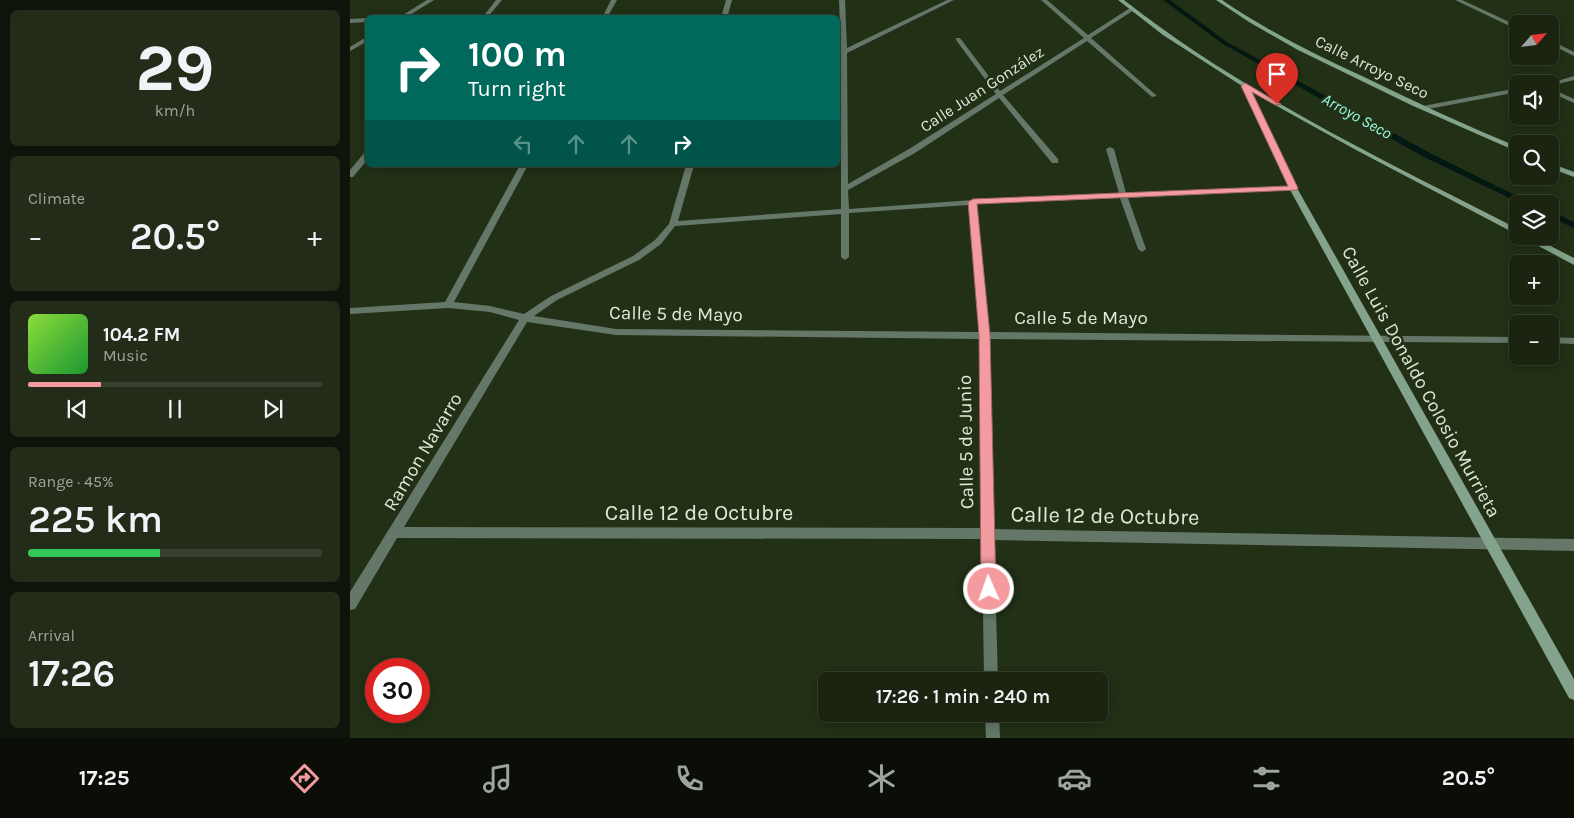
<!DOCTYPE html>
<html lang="en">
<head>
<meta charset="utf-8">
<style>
	:root { --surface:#1a2410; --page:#232c19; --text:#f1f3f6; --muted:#9fa49f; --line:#384130; --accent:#f49b9f }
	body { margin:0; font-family:Karla,sans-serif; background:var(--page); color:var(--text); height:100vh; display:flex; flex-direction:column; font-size:19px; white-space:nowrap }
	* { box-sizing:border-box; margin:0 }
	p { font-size:16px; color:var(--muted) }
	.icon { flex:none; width:28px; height:28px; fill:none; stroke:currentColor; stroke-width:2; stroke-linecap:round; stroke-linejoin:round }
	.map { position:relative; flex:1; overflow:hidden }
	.details { display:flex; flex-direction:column; gap:10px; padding:10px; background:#0e1409; width:350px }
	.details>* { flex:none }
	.top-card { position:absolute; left:15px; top:15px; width:475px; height:152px; border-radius:8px; box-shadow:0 2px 12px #0003,0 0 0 1px var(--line); background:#00695c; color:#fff; overflow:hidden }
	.needle { width:32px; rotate:62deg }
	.tools { position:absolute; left:1159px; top:15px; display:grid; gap:10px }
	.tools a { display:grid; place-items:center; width:50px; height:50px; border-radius:8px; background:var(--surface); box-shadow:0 2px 12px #0003,0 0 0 1px var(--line); font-size:25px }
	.speed { position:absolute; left:15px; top:658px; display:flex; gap:10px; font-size:25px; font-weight:700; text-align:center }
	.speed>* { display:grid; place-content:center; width:65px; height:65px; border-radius:50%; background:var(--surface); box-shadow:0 2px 12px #0003,0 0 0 1px var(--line); line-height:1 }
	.speed .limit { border:8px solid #d22; background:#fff; color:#111 }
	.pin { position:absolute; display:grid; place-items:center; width:42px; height:42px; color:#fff; margin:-51px -21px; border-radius:50% 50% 50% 0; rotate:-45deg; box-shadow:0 0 5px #0007 }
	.pin .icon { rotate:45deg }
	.me { position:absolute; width:55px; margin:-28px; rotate:358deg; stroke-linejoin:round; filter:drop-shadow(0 0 4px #0008) }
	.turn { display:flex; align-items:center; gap:18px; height:105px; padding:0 20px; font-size:22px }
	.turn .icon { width:65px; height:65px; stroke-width:2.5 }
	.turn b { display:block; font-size:35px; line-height:42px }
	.lanes { display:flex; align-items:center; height:48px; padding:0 20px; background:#0003; justify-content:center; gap:25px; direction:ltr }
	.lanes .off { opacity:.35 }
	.big { font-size:38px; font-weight:600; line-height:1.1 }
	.details .widget { flex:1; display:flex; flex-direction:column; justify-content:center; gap:8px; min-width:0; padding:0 18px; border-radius:8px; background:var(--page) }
	.details .dial { align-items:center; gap:0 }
	.dial b { font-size:65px; line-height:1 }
	.song { display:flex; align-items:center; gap:15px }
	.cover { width:60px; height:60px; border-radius:8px; background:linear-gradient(135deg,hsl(90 70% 55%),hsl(130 70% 35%)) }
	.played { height:5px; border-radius:2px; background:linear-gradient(90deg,var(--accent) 25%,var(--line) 25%) }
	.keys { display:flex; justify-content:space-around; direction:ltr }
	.heat { display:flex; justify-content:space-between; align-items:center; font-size:28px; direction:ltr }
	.charge { height:8px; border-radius:4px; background:linear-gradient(90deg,#34c759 45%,var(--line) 0) }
	.trip { position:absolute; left:468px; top:672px; width:290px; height:50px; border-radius:8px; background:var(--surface); box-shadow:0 2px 12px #0003,0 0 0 1px var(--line); font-weight:600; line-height:50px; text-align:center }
	.tabs { display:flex; height:80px; justify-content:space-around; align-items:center; background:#0a0e06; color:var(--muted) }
	.tabs .icon { width:35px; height:35px }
	.tabs .current { color:var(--accent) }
	.tabs b { font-size:22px; color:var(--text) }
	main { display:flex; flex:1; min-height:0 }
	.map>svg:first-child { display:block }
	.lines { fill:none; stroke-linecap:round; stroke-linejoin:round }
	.stream { fill:#041813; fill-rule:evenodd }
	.street { fill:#647769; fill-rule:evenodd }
	.secondary { fill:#83a38c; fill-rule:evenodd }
	.route { fill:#f49b9f; stroke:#9f6567 }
	.labels { text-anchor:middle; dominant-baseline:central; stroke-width:5; stroke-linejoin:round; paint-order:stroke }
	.far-street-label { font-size:16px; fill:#dee8d7; stroke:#223016 }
	.far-water-label { font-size:16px; font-style:italic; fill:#95fae3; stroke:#223016 }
	.street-label { font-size:19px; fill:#dee8d7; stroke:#223016 }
	.near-street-label { font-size:22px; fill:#dee8d7; stroke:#223016 }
</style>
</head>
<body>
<main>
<section class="details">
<div class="widget dial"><b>29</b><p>km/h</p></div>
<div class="widget"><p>Climate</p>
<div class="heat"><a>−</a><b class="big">20.5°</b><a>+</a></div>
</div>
<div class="widget">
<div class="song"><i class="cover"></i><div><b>104.2 FM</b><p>Music</p></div></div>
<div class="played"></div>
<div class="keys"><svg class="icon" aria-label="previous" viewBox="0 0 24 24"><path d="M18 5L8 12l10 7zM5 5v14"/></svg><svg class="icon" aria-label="pause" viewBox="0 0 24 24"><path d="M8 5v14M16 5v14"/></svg><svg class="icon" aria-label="next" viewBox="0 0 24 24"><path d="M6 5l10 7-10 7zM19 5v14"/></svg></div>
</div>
<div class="widget"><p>Range · 45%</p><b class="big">225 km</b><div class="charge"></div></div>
<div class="widget"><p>Arrival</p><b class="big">17:26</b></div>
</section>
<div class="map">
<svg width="1224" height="738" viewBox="0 0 1224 738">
	<rect width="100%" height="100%" fill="#223016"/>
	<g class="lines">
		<g class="stream">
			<polygon points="813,0 820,0 877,42 1080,153 1183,204 1172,204 1074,157 873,44"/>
			<polygon points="1200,211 1224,222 1224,228 1200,217"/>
		</g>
		<g class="street">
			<polygon points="77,0 84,0 55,18 48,18"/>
			<polygon points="146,0 152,0 137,18 132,18"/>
			<polygon points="261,0 267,0 257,18 252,18"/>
			<polygon points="376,0 382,0 377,18 371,18"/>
			<path d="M489,0H495L497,48L597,0H604L497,53L498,184L559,149L646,94L606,40V38H610L650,91L734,38L691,0H697L738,35L780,8H784V10L741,38L807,96L802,97L737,41L653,95L708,159V163H702L649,98L565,153L498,190L499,209L623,200L769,193L756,149L760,147L764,149L776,193L943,186L947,188L943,190L778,198L796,249L792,252L788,249L770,198L627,204L638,332L1168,337V343L639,339L644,529L1224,539V551L644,540L648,681H634L632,539L47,538L5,609L0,610V592L169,320L140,312L98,308L0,314V308L95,302L170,165H178L104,302L140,306L174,314L201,296L283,256L305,240L319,224L336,165H344L328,221L491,209V52ZM619,205L629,332L266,329L184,316L207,300L289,260L311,244L325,226L491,214V257L495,260L499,257V213ZM177,322L266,335L629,339L632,528L54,527Z"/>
			<polygon points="1105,0 1112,0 1168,26 1168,30"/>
			<polygon points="18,18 18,22 0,23 0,19"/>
			<polygon points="18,36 18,41 0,51 0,47"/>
			<polygon points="1200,40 1224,52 1224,56 1200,44"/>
			<polygon points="1224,76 1224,80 1200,86 1200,84 1197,84"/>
			<polygon points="1168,88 1168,92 1073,110 1070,108 1073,106"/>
			<polygon points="1200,88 1224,99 1224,103 1200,92"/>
			<polygon points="15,152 18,152 18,159 3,177 0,177 0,170"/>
			<polygon points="1200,337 1224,338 1224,344 1200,343"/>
			<polygon points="635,714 649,714 650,738 636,738"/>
		</g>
		<g class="secondary">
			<path d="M768,0H774C892,93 1035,161 1168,229V235L1006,150L900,91L947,188L1224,679V700L1219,698L939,188L892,86L813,35Z"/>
			<path d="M866,0H872C916,30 964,54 1012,76C1063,101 1115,125 1168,147V152L1061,105L948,50L899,22Z"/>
			<polygon points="1200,163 1224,172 1224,177 1200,168"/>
			<polygon points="1170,236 1181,236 1224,258 1224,265"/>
		</g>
	</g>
	<polygon class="route" points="895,83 931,104 925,105 902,92 948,188 947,190 627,204 640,335 646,589 644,594 639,596 634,594 631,589 629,335 618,202 623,199 938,186 891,86"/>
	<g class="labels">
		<g class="far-street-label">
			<text transform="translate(1022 67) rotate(26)">Calle Arroyo Seco</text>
			<text transform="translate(632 89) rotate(-33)">Calle Juan González</text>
		</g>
		<g class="far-water-label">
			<text transform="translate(1007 116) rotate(29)">Arroyo Seco</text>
		</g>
		<g class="street-label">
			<text transform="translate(326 314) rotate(1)">Calle 5 de Mayo</text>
			<text x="731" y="318">Calle 5 de Mayo</text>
			<text transform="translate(1071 382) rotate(61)">Calle Luis Donaldo Colosio Murrieta</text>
			<text transform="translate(616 442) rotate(-91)">Calle 5 de Junio</text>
			<text transform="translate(73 452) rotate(-59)">Ramon Navarro</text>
		</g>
		<g class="near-street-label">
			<text x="349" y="513">Calle 12 de Octubre</text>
			<text transform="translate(755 516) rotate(1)">Calle 12 de Octubre</text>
		</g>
	</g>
</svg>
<div class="tools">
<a><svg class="needle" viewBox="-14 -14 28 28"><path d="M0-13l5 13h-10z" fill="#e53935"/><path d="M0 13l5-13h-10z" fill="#9fa49f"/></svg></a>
<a><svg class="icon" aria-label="sound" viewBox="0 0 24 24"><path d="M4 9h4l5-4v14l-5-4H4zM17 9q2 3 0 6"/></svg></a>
<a><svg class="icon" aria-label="search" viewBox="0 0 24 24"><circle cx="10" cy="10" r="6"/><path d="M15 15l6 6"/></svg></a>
<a><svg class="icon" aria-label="layers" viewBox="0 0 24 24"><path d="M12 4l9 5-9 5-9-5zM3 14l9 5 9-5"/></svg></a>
<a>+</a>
<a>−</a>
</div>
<div class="speed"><div class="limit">30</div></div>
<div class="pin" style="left:927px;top:104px;background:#d93025"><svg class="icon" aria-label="arrive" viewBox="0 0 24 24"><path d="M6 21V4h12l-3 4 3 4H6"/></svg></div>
<svg class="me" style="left:639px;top:589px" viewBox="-20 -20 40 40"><circle r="17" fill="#f49b9f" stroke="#fff" stroke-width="3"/><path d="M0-11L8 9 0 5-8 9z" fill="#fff"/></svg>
<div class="trip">17:26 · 1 min · 240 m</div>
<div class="top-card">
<div class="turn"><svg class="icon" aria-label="right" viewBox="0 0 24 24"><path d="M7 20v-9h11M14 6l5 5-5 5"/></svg><div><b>100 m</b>Turn right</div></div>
<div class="lanes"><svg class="icon off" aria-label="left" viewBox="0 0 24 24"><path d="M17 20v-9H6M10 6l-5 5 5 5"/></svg><svg class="icon off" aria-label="ahead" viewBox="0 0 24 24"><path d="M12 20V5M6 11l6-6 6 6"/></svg><svg class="icon off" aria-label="ahead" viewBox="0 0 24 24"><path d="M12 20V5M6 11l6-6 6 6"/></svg><svg class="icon" aria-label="right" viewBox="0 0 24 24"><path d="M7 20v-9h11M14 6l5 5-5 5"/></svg></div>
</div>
</div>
</main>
<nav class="tabs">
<b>17:25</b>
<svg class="icon current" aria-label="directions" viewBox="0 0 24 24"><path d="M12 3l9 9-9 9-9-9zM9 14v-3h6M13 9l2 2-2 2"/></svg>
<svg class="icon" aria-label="music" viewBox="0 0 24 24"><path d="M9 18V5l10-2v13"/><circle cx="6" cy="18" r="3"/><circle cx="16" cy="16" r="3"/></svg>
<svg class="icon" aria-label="phone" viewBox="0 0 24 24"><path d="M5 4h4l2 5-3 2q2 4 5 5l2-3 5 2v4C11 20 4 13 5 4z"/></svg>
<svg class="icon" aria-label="climate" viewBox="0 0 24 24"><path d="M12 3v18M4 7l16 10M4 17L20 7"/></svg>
<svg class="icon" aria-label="car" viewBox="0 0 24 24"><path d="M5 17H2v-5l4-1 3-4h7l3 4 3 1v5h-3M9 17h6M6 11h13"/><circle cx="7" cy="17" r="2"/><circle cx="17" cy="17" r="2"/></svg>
<svg class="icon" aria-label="filters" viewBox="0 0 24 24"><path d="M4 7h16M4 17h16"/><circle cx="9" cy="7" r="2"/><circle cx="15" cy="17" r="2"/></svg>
<b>20.5°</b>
</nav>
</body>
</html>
